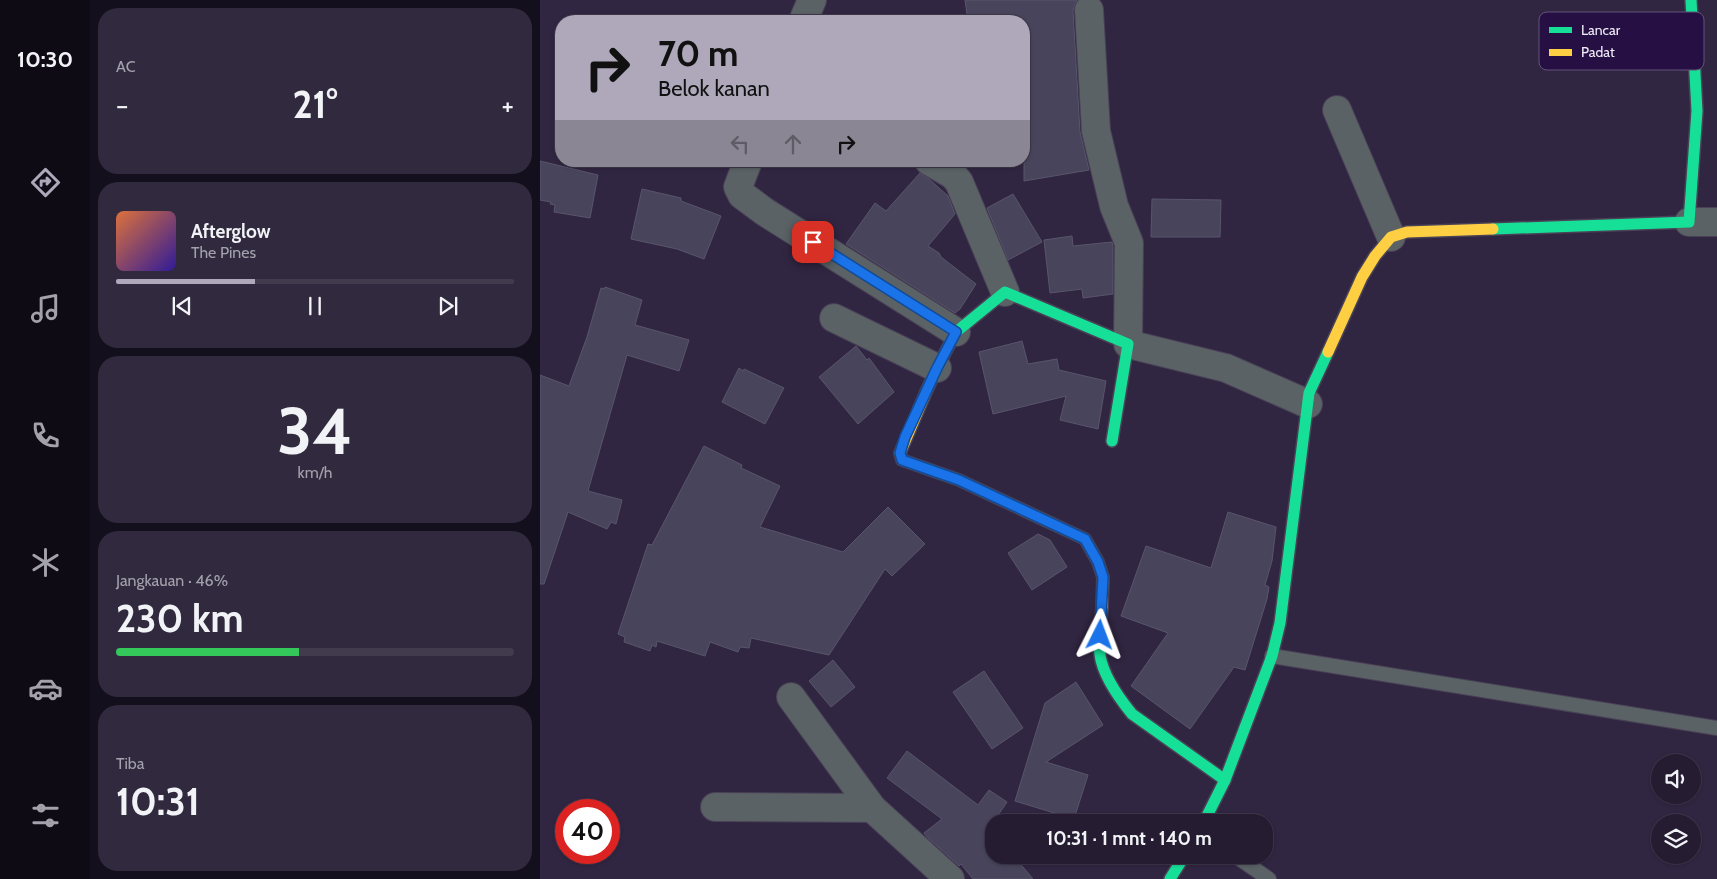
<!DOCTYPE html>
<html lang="id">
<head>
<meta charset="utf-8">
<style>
	:root { --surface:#251c32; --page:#31293e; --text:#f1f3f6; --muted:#a3a1ac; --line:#423a4d; --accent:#aea8ba }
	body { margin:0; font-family:Cabin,sans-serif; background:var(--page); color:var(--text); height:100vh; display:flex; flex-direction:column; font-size:19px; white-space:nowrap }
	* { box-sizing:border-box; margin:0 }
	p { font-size:16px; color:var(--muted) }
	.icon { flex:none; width:28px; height:28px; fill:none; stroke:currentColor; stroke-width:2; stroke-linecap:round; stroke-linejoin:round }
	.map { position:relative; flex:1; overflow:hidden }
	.panel { display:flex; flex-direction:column; gap:8px; padding:8px; background:#140f1c; width:450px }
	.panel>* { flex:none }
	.banner { position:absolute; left:15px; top:15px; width:475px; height:152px; border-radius:20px; box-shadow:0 1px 4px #0004,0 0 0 1px var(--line); background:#aea8ba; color:#111; overflow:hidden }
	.fabs { position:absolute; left:1111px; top:754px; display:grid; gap:10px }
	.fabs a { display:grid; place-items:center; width:50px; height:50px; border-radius:50%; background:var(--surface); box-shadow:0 1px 4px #0004,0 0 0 1px var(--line); font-size:25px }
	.speed { position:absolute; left:15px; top:799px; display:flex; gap:10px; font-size:25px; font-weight:700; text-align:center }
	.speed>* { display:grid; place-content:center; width:65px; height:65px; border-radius:50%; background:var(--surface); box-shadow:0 1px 4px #0004,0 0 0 1px var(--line); line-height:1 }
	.speed .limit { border:8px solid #d22; background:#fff; color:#111 }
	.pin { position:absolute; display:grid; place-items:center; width:42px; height:42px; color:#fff; margin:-21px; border-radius:10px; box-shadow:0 2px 8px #0006 }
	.me { position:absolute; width:55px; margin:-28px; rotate:3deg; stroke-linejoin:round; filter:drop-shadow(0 0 4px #0008) }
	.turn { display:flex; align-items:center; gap:18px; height:105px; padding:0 20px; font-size:22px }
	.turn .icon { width:65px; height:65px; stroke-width:2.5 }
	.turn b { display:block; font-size:35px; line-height:42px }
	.lanes { display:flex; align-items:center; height:48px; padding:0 20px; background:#0003; justify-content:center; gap:25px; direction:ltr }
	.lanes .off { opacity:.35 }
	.big { font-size:38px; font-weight:800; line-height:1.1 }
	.panel .widget { flex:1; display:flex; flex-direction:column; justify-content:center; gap:8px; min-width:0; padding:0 18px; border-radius:20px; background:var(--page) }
	.panel .dial { align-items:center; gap:0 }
	.dial b { font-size:65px; line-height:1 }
	.song { display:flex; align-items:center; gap:15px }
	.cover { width:60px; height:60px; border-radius:8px; background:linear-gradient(135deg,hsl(20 70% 55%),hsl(250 70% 35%)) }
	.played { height:5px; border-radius:2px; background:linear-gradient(90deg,var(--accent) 35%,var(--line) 35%) }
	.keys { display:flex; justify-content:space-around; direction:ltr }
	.heat { display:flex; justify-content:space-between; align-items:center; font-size:28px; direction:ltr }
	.charge { height:8px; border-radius:4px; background:linear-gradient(90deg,#34c759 46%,var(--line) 0) }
	.trip { position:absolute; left:445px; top:814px; width:288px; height:50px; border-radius:20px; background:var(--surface); box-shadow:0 1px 4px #0004,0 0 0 1px var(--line); font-weight:800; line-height:50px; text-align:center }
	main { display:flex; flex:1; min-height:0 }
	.tab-bar { display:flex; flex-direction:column; width:90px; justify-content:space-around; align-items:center; background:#0f0b14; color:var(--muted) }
	.tab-bar .icon { width:35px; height:35px }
	.tab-bar .selected { color:var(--accent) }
	.tab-bar b { font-size:22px; color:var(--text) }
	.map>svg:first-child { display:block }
	.building { fill:#48445b; stroke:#59556c }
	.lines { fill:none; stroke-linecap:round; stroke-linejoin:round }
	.lane-casing { stroke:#494156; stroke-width:16 }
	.street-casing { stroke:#494156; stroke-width:30 }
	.fast-casing { stroke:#494156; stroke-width:14 }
	.slow-casing { stroke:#494156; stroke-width:14 }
	.lane { stroke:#5a6266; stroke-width:14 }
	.street { stroke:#5a6266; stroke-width:28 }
	.fast { stroke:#16e098; stroke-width:11 }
	.slow { stroke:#ffcf43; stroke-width:11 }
	.route-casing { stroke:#114b97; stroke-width:12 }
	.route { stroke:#1a73e8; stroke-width:9 }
	.key { fill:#260f42; stroke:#63527a; stroke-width:1 }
	.key-label { font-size:14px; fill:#f1eefb }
</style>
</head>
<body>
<main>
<nav class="tab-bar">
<b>10:30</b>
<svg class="icon selected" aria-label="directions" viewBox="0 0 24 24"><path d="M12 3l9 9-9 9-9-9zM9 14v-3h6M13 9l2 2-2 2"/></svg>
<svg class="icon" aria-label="music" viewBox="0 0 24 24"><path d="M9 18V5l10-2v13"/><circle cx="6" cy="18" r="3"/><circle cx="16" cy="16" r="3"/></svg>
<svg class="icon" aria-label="phone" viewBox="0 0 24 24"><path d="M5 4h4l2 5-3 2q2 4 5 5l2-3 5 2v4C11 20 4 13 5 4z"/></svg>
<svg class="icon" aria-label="climate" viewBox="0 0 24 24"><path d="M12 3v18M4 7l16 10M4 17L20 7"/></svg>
<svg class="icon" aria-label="car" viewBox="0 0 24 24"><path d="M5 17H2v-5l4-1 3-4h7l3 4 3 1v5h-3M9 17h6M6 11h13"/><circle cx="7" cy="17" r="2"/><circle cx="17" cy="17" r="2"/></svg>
<svg class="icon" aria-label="filters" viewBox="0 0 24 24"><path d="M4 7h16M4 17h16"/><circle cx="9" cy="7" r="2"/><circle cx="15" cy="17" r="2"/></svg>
</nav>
<section class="panel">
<div class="widget"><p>AC</p>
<div class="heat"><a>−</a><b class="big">21°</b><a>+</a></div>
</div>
<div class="widget">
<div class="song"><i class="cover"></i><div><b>Afterglow</b><p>The Pines</p></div></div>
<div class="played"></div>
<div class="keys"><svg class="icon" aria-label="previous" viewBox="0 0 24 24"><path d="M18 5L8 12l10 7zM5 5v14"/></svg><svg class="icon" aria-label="pause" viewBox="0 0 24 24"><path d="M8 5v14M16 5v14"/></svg><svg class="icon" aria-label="next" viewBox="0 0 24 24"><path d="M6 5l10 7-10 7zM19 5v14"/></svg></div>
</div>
<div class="widget dial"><b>34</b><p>km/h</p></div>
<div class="widget"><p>Jangkauan · 46%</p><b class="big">230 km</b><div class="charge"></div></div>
<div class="widget"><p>Tiba</p><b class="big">10:31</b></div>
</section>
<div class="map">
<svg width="1177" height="879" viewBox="0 0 1177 879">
	<rect width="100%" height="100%" fill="#312642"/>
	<g class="building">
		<polygon points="425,0 538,0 535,3 533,11 540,132 549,170 484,181 484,21 428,21"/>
		<polygon points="0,161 58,175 50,218 14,212 15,205 10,204 11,202 0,200"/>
		<polygon points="380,173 389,179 408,196 415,214 388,246 399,253 401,257 436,284 420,309 415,313 306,244 335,203 346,211"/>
		<polygon points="102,189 141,198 141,201 181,216 164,259 137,249 91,239"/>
		<polygon points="473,194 502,242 468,260 447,208"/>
		<polygon points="612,199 681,200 680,237 611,237"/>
		<polygon points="532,236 533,246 572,242 573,246 573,294 543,298 542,289 510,293 504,240"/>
		<polygon points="65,287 102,300 95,325 149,340 139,371 87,355 48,491 82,500 76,524 71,522 67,529 28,512 4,584 0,584 0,375 29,386 47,337 61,288 64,289"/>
		<polygon points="482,341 488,364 517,359 519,370 566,381 558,429 520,420 526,396 453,414 439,352"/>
		<polygon points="316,346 327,360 329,358 354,392 318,424 279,377"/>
		<polygon points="199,368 203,371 204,369 244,388 225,424 182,402"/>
		<polygon points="164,446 202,465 201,468 240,486 220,527 303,552 348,507 385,544 352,576 345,569 289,655 211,638 209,648 200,647 198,652 170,642 165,656 117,641 116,647 112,645 110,651 84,642 85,637 78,634 108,544 112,545"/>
		<polygon points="688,512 736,527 732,561 725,585 729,587 727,599 705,670 694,667 650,729 591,686 628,633 581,616 606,546 671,568"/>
		<polygon points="498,534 510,540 527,567 492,590 468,553"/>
		<polygon points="293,660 315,687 291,707 269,681"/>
		<polygon points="444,671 483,728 452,749 413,692"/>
		<polygon points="536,682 563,725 506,762 548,775 534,819 475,801 505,703"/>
		<polygon points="367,751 438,805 449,790 467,802 454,821 454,855 473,855 493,879 433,879 421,864 419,866 388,838 384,833 402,819 347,778"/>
	</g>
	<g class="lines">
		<g class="lane-casing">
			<g id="lane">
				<polyline points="732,656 1177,728"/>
				<polyline points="694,855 729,879"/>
			</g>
		</g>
		<g class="street-casing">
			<g id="street">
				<polyline points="549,10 556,131 574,206 589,243 588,344 686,368 768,404"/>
				<polyline points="263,21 272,0"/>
				<polyline points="797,110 851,237"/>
				<polyline points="208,161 198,187 202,195 225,212 416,332"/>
				<polyline points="389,161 413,175 419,182 465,292"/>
				<polyline points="1149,222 1177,222"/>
				<polyline points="294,318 397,368"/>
				<polyline points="251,697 332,808 410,879"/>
				<polyline points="175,807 332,808"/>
			</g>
		</g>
		<g class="fast-casing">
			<g id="fast">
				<polyline points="953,229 1149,222 1157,111 1151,0"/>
				<polyline points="386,392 397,368 416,332 465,292 588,344 572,441"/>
				<path d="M562,607C561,622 558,640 560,655C563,676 579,698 592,714L685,780"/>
				<polyline points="664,822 685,780 732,656 740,623 769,393 788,352"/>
				<polyline points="630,879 645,855"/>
			</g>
		</g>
		<g class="slow-casing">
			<g id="slow">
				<polyline points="788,352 822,277 835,256 851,237 867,232 953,229"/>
				<polyline points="386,392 360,453 362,460 419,480 545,539 558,562 563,577 562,607"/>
			</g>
		</g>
		<use href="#lane" class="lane"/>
		<use href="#street" class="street"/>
		<use href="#fast" class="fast"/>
		<use href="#slow" class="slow"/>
	</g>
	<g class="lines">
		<g class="route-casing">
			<polyline id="route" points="273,242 416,332 397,368 365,437 360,453 362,460 419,480 545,539 558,562 563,577 560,635"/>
		</g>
		<use href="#route" class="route"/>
	</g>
	<rect x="999" y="12" width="165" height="58" rx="8" class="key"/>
	<rect x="1009" y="27" width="23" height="6" fill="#16e098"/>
	<rect x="1009" y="49" width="23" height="7" fill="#ffcf43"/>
	<g class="key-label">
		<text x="1041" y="35">Lancar</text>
		<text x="1041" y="57">Padat</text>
	</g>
</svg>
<div class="fabs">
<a><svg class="icon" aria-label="sound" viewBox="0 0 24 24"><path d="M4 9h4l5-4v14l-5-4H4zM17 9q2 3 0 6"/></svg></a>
<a><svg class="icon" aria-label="layers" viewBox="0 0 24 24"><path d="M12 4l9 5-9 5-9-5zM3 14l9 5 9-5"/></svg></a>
</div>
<div class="speed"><div class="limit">40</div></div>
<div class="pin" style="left:273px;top:242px;background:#d93025"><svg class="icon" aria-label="arrive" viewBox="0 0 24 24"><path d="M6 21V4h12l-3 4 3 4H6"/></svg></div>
<svg class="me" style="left:560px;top:635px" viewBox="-20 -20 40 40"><path d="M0-17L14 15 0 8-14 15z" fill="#1a73e8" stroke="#fff" stroke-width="4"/></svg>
<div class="trip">10:31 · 1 mnt · 140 m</div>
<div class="banner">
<div class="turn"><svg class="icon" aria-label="right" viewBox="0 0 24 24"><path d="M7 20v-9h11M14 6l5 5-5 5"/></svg><div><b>70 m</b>Belok kanan</div></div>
<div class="lanes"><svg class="icon off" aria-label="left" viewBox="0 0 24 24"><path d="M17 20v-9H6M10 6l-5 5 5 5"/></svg><svg class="icon off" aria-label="ahead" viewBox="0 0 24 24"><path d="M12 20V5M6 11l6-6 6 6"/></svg><svg class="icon" aria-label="right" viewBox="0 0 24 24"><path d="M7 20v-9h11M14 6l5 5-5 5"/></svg></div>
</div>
</div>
</main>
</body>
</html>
